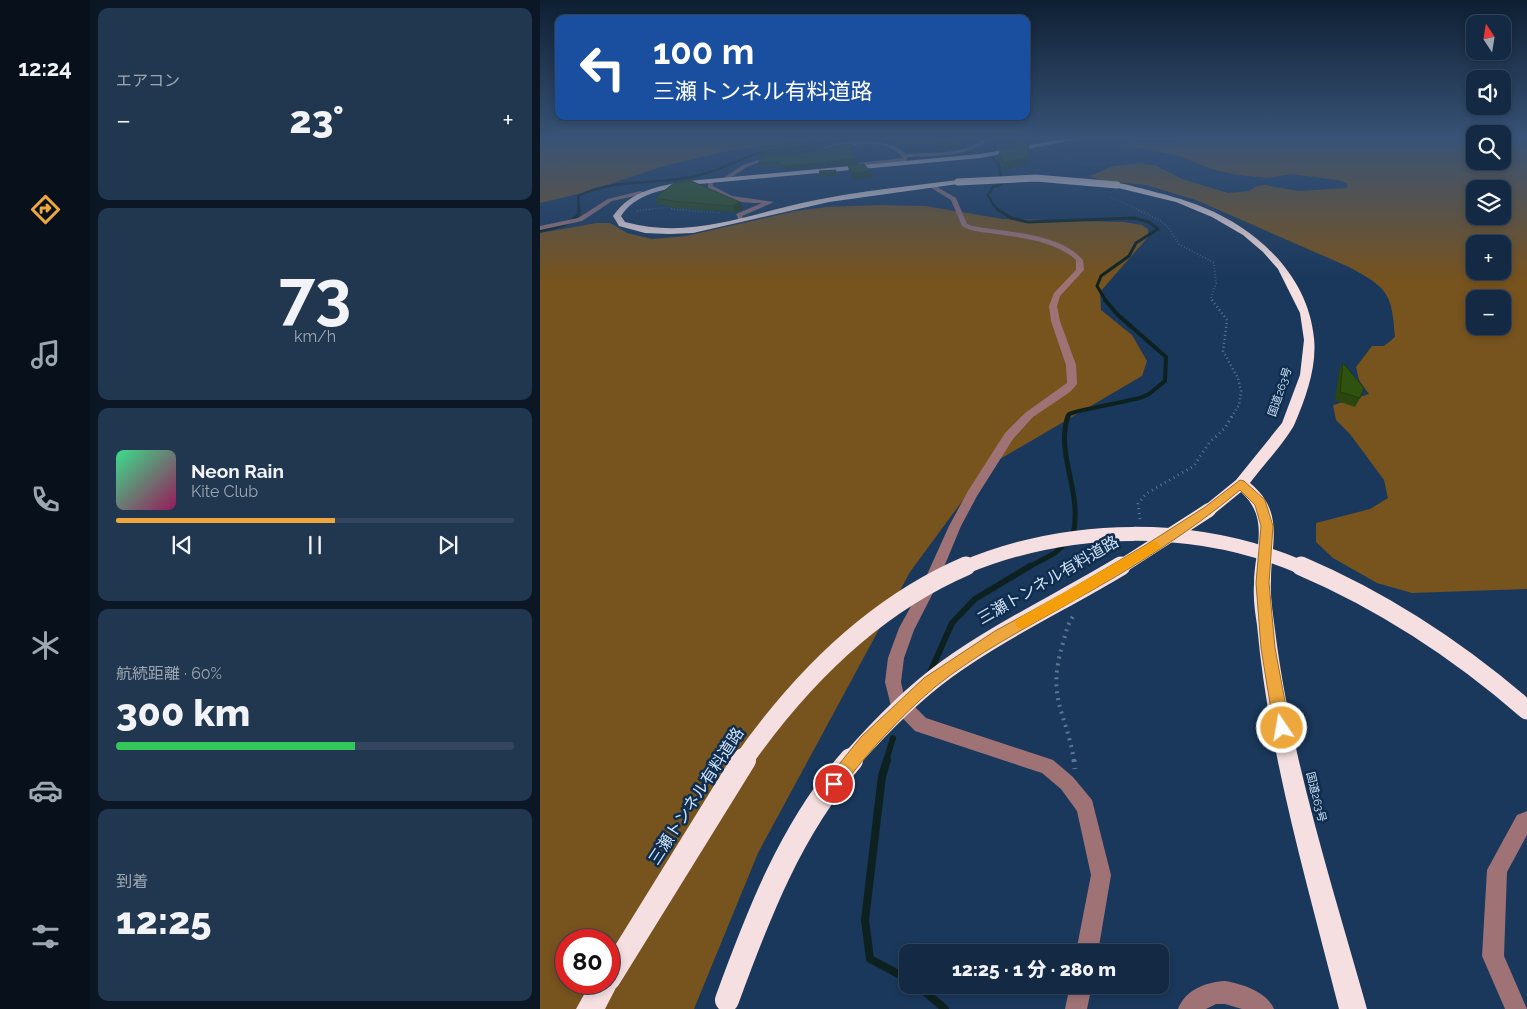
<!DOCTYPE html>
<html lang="ja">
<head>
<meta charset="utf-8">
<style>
	:root { --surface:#142a44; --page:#21364f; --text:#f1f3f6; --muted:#9da7b2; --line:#33465d; --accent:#eea73d }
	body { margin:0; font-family:Raleway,"Noto Sans JP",sans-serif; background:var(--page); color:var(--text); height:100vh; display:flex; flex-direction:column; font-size:19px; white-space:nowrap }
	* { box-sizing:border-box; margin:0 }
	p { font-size:16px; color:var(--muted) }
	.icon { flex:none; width:28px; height:28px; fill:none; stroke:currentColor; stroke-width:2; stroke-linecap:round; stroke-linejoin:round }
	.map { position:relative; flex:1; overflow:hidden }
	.drawer { display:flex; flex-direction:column; gap:8px; padding:8px; background:#0b1725; width:450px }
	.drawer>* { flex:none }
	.guide { position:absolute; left:15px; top:15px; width:475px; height:105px; border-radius:10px; box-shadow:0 2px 8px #0003,0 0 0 1px var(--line); background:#1a4fa0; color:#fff; overflow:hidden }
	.needle { width:32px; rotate:348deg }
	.buttons { position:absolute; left:926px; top:15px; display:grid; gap:10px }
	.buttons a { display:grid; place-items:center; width:45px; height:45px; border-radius:10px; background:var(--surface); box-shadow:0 2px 8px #0003,0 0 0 1px var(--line); font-size:25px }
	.speed { position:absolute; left:15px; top:929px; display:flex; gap:10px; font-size:25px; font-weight:700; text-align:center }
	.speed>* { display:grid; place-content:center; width:65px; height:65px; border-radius:50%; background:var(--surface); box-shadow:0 2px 8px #0003,0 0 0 1px var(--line); line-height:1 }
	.speed .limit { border:8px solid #d22; background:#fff; color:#111 }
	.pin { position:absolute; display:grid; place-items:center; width:42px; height:42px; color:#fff; margin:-21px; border:2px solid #fff; border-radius:50%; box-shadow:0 1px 5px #0007 }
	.me { position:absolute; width:55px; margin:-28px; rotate:348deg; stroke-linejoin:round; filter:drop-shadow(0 0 4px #0008) }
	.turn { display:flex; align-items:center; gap:18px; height:105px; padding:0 15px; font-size:22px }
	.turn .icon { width:65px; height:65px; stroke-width:2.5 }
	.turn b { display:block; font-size:35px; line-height:42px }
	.big { font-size:38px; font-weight:800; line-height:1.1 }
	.drawer .card { flex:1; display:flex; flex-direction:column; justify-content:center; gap:8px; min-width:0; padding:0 18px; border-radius:10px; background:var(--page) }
	.drawer .dial { align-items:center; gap:0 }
	.dial b { font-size:65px; line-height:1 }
	.song { display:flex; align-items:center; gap:15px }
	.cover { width:60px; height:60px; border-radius:8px; background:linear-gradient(135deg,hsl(150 70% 55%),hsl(330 70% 35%)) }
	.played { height:5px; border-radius:2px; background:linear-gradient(90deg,var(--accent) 55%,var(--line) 55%) }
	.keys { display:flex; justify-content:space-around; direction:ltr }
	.heat { display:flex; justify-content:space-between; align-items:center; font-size:28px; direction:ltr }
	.charge { height:8px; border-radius:4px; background:linear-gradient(90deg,#34c759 60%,var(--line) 0) }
	.trip { position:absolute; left:359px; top:944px; width:270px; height:50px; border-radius:10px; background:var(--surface); box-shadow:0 2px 8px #0003,0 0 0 1px var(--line); font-weight:800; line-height:50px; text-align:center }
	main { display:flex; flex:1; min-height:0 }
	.dock { display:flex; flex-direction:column; width:90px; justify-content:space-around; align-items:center; background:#08111b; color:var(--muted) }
	.dock .icon { width:35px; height:35px }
	.dock .active { color:var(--accent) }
	.dock b { font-size:22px; color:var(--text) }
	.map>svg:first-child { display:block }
	.green { fill:#77531e; fill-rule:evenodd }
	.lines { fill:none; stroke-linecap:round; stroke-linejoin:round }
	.stream-far5 { stroke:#0d2120; stroke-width:2.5 }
	.stream-far4 { stroke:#0d2120; stroke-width:3 }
	.stream-far3 { stroke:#0d2120; stroke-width:4 }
	.stream-far2 { stroke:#0d2120; stroke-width:5 }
	.stream-far1 { stroke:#0d2120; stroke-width:6 }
	.stream { stroke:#0d2120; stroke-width:8 }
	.path-far5 { stroke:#5c7694; stroke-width:1; stroke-dasharray:0.5 2; stroke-linecap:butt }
	.path-far4 { stroke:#5c7694; stroke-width:2; stroke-dasharray:0.5 2.5; stroke-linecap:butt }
	.path-far3 { stroke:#5c7694; stroke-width:2.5; stroke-dasharray:1 3; stroke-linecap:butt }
	.path-far2 { stroke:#5c7694; stroke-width:3; stroke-dasharray:1 4; stroke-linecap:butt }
	.path-far1 { stroke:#5c7694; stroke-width:4; stroke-dasharray:2 5; stroke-linecap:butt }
	.path { stroke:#5c7694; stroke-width:5; stroke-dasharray:2 6; stroke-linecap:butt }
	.minor { fill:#9f7376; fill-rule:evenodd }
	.highway { fill:#f5dfe0; fill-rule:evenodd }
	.highway-bridge-far3 { stroke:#f5dfe0; stroke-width:7 }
	.highway-bridge-far2 { stroke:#f5dfe0; stroke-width:14 }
	.highway-bridge-far1 { stroke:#f5dfe0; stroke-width:19 }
	.highway-bridge { stroke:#f5dfe0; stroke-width:24 }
	.wall { fill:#29470f }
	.shaded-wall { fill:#22390c }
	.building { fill:#305211; stroke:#22390c }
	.route { fill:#eea73d; stroke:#9b6d28 }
	.slow { fill:#f59e0b }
	.labels { text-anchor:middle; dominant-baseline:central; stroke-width:5; stroke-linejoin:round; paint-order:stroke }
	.far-street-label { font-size:11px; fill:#cfe1f7; stroke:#0f2e4f }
	.near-street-label { font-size:16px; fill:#cfe1f7; stroke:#0f2e4f }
</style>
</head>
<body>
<main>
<nav class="dock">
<b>12:24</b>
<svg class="icon active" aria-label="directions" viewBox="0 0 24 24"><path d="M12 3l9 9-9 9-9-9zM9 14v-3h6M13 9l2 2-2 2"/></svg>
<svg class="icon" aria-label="music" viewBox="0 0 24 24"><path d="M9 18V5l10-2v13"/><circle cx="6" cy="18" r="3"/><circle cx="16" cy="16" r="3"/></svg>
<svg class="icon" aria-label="phone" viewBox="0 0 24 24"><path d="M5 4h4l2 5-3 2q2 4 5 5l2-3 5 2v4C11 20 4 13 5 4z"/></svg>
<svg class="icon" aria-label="climate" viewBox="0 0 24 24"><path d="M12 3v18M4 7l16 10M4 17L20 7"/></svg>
<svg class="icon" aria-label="car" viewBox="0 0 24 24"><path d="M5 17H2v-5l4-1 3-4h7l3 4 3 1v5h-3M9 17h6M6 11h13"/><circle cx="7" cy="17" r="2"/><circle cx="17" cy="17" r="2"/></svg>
<svg class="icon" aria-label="filters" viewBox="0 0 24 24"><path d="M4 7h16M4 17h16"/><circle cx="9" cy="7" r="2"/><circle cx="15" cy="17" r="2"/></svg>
</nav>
<section class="drawer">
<div class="card"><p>エアコン</p>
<div class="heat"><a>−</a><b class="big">23°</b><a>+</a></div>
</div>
<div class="card dial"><b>73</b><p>km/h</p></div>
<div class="card">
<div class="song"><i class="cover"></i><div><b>Neon Rain</b><p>Kite Club</p></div></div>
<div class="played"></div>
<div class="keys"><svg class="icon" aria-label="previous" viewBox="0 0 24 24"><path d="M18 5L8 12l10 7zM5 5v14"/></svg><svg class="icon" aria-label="pause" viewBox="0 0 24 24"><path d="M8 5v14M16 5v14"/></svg><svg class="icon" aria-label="next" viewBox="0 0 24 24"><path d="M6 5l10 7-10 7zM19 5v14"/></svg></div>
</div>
<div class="card"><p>航続距離 · 60%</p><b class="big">300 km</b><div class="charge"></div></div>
<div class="card"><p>到着</p><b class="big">12:25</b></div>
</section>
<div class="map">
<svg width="987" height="1009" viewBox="0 0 987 1009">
	<rect width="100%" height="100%" fill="#1a385b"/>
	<g class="green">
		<polygon points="0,139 284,139 193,150 124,166 42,193 0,203"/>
		<path d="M640,139H935V161H962L963,139H987V589L872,593L837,583L793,558L776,542V523L830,509L848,498L844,480L810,434L796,420L793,405L829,394L819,380L816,367L832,346H844L855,337C852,293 848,288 809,267L656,200L606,185L564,181L549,176L574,166L601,163L617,166L642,179L688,193L709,191L717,186L725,185L759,191L806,188L808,186L806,183L797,180L751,174L727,178L698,175L678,171L636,155L583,145L592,143H635L639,141ZM935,189H962V216H935ZM935,244H962V271H935ZM935,299H962V326H935Z"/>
		<path d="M340,205L385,206L463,219L583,222L602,225L608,229L609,236L560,292L561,310L592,335L607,361L602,376L448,466L370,572L218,853L154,1009H0V233L57,223H70L87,233L112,239L146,236L256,211L287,207ZM26,940H69V982H26Z"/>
	</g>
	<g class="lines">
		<g class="stream-far5">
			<polyline points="778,139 779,141"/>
			<polyline points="268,144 312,139"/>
			<path d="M39,210L38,196C72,179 115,184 152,177C178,172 202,157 228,150"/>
			<polyline points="458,210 452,203 448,195 453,187 462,184 459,165 452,157 458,139"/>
		</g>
		<g class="stream-far4">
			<polyline points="457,209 471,218 488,222 594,218 609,222 618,229 596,243 589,256 561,276 557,286 566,301"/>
			<path d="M0,231C15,228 28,226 39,214V209"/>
		</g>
		<polyline class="stream-far3" points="528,418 529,414 539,411 600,398 609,394 625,381 626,357 578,315 565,300"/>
		<g class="stream-far2">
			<path d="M528,416C515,454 543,492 533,535"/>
			<polyline points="487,568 515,553 526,543"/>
		</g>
		<g class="stream-far1">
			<polyline points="389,675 412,623 435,599 490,566"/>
			<polyline points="346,761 353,738"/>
		</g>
		<g class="stream">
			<polyline points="347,760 342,776 325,920 330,959 368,979"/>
			<polyline points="377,985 405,1009"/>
		</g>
		<g class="path-far5">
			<polyline points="513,153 544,164 623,162"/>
			<polyline points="499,154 499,158 516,167"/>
			<polyline points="0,170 87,139"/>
			<polyline points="611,183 616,178 608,170 612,166 623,163"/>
			<polyline points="571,197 599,210"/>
			<polyline points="129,203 131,209 147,210"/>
			<polyline points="103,210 130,207"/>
		</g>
		<g class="path-far4">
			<polyline points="131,209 181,213"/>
			<polyline points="596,209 621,221 627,226 639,244 674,263 676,283 671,298 673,301"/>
			<polyline points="97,211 113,209"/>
		</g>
		<polyline class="path-far3" points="672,300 687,320 683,351 698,378 701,391 699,405 691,418"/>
		<polyline class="path-far2" points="600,519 598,504 607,493 654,466 669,443 685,428 692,416"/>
		<path class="path-far1" d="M534,761C526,710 506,699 523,643C526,632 528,622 535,614"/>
		<polyline class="path" points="534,760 535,769"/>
		<g class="minor">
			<path d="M443,139H448C430,158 393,155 368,157L366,161L322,165L319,169L316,167L318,163L363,158C344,134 307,146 282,152L279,150C303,138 346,136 366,154C389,152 424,156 443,139Z"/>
			<polygon points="233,155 238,156 207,167 187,180 182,179 203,165"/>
			<path d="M168,179H172L173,186L192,196L234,202L202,216L203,220H199L196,214L222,203C202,203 183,201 168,188Z"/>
			<path d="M388,184H392L416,198L427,224L432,226C465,232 520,233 543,260L544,270L520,296L517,306L520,321L536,365L537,384L530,392L493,417L473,439L437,496L421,526L394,591L374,630L364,658L361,682L364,696L386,718L513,760L533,777L552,800L571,875L558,952H536L551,875L537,811L521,789L502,773L375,731L351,706L345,682L348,658L359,628L381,588L409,526L428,491L465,433L485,413L527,383L526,365L511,321L509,306L514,293L536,270V260C515,241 483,238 456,234C444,232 432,232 422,226L411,200L388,186Z"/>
			<polygon points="100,191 108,193 72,201 42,221 0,230 0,226 38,218 68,199"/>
			<polygon points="987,811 987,835 967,872 964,956 987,1009 965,1009 942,956 947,870 977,815"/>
			<path d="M685,981C703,984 727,992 734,1009H702L685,1004H676L666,1009H638C645,990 666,982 685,981Z"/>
			<polygon points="530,985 552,985 547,1009 525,1009"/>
		</g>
		<g class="highway">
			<path d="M524,139H539L440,158L148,185C123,190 96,193 81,216L85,222C151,240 208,214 271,201C320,191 369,186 418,180L422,182L418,184L289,202L153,233L129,234L105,233L79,226L73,216C91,190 119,186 148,181L440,154Z"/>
			<path d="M574,183C583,183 592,186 600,188C623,194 644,199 665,208C720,231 768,277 774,338C777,367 766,397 755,423C748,439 721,468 710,483C745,512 731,542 731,581C730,597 733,614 735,630C751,759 792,884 827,1009H799C767,882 729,756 717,625C715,612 713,598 714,584C714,550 731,519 701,492L674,514L669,516L664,514L661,510L664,506L696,480L742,423L760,375L764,340L760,313L738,269L723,252L703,235L672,217L636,202L574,187Z"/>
			<polygon points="69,970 75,973 79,982 65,1009 36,1009 51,982 69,982"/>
		</g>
		<polyline class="highway-bridge-far3" points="418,182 496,178 577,185"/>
		<g class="highway-bridge-far2">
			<path d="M423,568C530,523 657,522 763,568"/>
			<polyline points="579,568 669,510"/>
		</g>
		<g class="highway-bridge-far1">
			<path d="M761,566C845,602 918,650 987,710"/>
			<path d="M203,761C260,680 333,606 426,566"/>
			<path d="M310,761C339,728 371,695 407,669C461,630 523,601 581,566"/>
		</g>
		<g class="highway-bridge">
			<polyline points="69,978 204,760"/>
			<path d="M187,1000C218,915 251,829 311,760"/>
		</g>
	</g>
	<g class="wall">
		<polygon points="351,139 415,139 417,142 418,147 399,149 394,143 359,145"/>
		<polygon points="313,145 314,149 312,152 316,157 317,161 316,164 305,165 304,163 303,165 243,170 240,166 220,167 219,163 269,152"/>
		<polygon points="459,153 489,163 463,170 459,159"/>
		<polygon points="308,165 330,171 332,177 314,180 309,172"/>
		<polygon points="279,171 297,173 295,176 288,177 279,175"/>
		<polygon points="134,183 203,209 195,212 136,208 118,204 115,198"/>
		<polygon points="803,363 820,398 815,407 795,400 799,371"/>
	</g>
	<g class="shaded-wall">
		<polygon points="479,139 488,139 488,144 467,147 467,141"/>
		<polygon points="417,142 418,147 399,149 398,144"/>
		<polygon points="274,143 275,147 222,155 221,151"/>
		<polygon points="313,145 314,149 310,154 309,150"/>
		<polygon points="316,157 317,161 316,164 305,165 304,160"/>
		<polygon points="489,157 489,163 463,170 463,163"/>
		<polygon points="303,158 304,163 303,165 243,170 241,166"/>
		<polygon points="296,170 297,173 295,176 288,177 287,174"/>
		<polygon points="330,171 332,177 314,180 312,173"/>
		<polygon points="200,202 203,209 195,212 193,206"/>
	</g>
	<g class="building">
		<polygon points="394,139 415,139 417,142 398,144"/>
		<polygon points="469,139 479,139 467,141"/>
		<polygon points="274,143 221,151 222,148 231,146"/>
		<polygon points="307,144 313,145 309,150 316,157 315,159 304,160 303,158 302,161 241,166 239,162 219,163 219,159 228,156 269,152"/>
		<polygon points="488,145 489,157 463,163 459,153 461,150"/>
		<polygon points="324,164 330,171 312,173 308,165"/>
		<polygon points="296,170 294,172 287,174 279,171"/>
		<polygon points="149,180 200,202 193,206 133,201 115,198 134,183"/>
		<polygon points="803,363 824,388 820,398 800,392"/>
	</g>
	<linearGradient id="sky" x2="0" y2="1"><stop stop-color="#0e1f32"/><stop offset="0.49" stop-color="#385377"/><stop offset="1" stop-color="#385377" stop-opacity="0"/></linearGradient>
	<rect width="987" height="281" fill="url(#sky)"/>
	<path class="route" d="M700,480L704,481L725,500L733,526L729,583L735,648L750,728L748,734L742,736L737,734L734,728L721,648L716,583L721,526L715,505L700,490C649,533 591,569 533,601C486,628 437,653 395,687C359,717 328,753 299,790L294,792L288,790L285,784L288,778L321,737L384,678L455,631L526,592L604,546L665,507Z"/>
	<polygon class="slow" points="614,541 618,542 620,546 618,549 535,600 486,627 482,629 477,627 475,623 477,619"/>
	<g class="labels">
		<g class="far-street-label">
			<text transform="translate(740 392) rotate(-71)">国道263号</text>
			<text transform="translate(776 797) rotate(76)">国道263号</text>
		</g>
		<g class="near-street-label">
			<text transform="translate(508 580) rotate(-30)">三瀬トンネル有料道路</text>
			<text transform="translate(156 796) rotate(-57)">三瀬トンネル有料道路</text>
		</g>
	</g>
</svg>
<div class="buttons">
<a><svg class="needle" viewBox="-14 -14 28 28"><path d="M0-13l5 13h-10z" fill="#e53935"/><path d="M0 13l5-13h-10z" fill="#9da7b2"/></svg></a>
<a><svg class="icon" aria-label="sound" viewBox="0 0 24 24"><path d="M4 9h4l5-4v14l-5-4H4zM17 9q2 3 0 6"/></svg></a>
<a><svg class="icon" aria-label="search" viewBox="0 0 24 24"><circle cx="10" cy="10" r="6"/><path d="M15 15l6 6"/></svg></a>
<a><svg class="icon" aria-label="layers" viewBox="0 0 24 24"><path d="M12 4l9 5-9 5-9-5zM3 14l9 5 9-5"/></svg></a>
<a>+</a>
<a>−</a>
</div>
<div class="speed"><div class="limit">80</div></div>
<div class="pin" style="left:294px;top:784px;background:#d93025"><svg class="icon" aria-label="arrive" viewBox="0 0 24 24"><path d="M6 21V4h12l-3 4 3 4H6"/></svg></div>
<svg class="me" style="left:742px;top:728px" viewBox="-20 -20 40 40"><circle r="17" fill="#eea73d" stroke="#fff" stroke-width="3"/><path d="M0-11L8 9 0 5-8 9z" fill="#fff"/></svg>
<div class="trip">12:25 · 1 分 · 280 m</div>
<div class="guide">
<div class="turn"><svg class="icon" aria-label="left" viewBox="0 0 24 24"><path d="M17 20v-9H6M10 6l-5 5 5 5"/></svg><div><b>100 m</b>三瀬トンネル有料道路</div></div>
</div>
</div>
</main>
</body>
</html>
